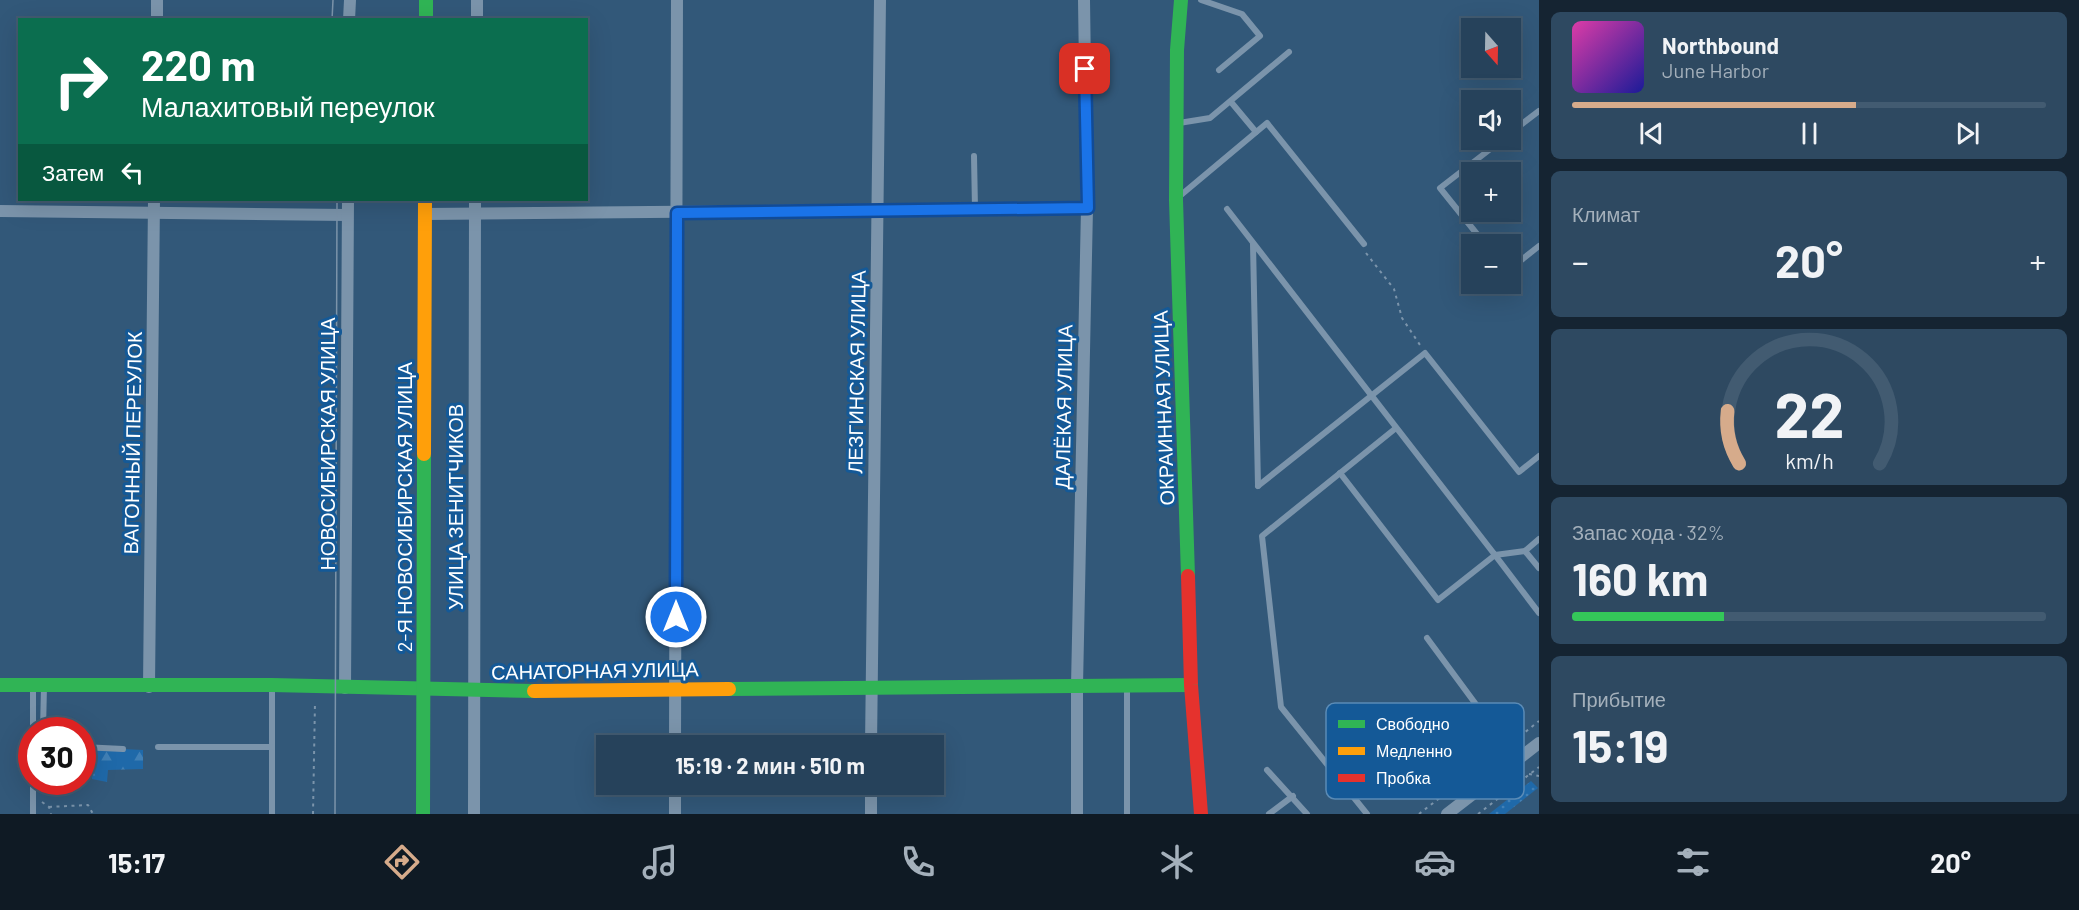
<!DOCTYPE html>
<html lang="ru">
<head>
<meta charset="utf-8">
<style>
	:root { --surface:#26425b; --page:#2e4961; --text:#f1f3f6; --muted:#a4b0bb; --line:#425b71; --accent:#d6ab8b }
	body { margin:0; font-family:Barlow,sans-serif; background:var(--page); color:var(--text); height:100vh; display:flex; flex-direction:column; font-size:22px; white-space:nowrap }
	* { box-sizing:border-box; margin:0 }
	p { font-size:20px; color:var(--muted) }
	.icon { flex:none; width:33px; height:33px; fill:none; stroke:currentColor; stroke-width:2; stroke-linecap:round; stroke-linejoin:round }
	.map { position:relative; flex:1; overflow:hidden }
	.details { display:flex; flex-direction:column; gap:12px; padding:12px; background:#152432; width:540px }
	.details>* { flex:none }
	.guide { position:absolute; left:18px; top:18px; width:570px; height:183px; border-radius:0px; box-shadow:0 6px 24px #0002,0 0 0 2px var(--line); background:#0b6e4f; color:#fff; overflow:hidden }
	.needle { width:39px; rotate:160deg }
	.tools { position:absolute; left:1461px; top:18px; display:grid; gap:12px }
	.tools a { display:grid; place-items:center; width:60px; height:60px; border-radius:0px; background:var(--surface); box-shadow:0 6px 24px #0002,0 0 0 2px var(--line); font-size:30px }
	.speed { position:absolute; left:18px; top:717px; display:flex; gap:12px; font-size:30px; font-weight:700; text-align:center }
	.speed>* { display:grid; place-content:center; width:78px; height:78px; border-radius:50%; background:var(--surface); box-shadow:0 6px 24px #0002,0 0 0 2px var(--line); line-height:1 }
	.speed .limit { border:9px solid #d22; background:#fff; color:#111 }
	.pin { position:absolute; display:grid; place-items:center; width:51px; height:51px; color:#fff; margin:-26px; border-radius:12px; box-shadow:0 3px 9px #0006 }
	.me { position:absolute; width:66px; margin:-33px; rotate:0deg; stroke-linejoin:round; filter:drop-shadow(0 0 4px #0008) }
	.turn { display:flex; align-items:center; gap:21px; height:126px; padding:0 24px; font-size:27px }
	.turn .icon { width:78px; height:78px; stroke-width:2.5 }
	.turn b { display:block; font-size:42px; line-height:51px }
	.then { display:flex; align-items:center; height:57px; padding:0 24px; background:#0003; gap:12px; font-size:22px }
	.big { font-size:45px; font-weight:700; line-height:1.1 }
	.details .tile { flex:1; display:flex; flex-direction:column; justify-content:center; gap:9px; min-width:0; padding:0 21px; border-radius:9px; background:var(--page) }
	.details .dial { align-items:center; gap:0 }
	.dial svg { height:156px; overflow:visible; fill:none; stroke:var(--line); stroke-width:7; stroke-linecap:round; text-anchor:middle }
	.dial text { fill:var(--text); stroke:none }
	.song { display:flex; align-items:center; gap:18px }
	.cover { width:72px; height:72px; border-radius:9px; background:linear-gradient(135deg,hsl(320 70% 55%),hsl(240 70% 35%)) }
	.played { height:6px; border-radius:3px; background:linear-gradient(90deg,var(--accent) 60%,var(--line) 60%) }
	.keys { display:flex; justify-content:space-around; direction:ltr }
	.heat { display:flex; justify-content:space-between; align-items:center; font-size:33px; direction:ltr }
	.charge { height:9px; border-radius:4px; background:linear-gradient(90deg,#34c759 32%,var(--line) 0) }
	.trip { position:absolute; left:596px; top:735px; width:348px; height:60px; border-radius:0px; background:var(--surface); box-shadow:0 6px 24px #0002,0 0 0 2px var(--line); font-weight:700; line-height:60px; text-align:center }
	.dock { display:flex; height:96px; justify-content:space-around; align-items:center; background:#0f1a24; color:var(--muted) }
	.dock .icon { width:42px; height:42px }
	.dock .on { color:var(--accent) }
	.dock b { font-size:27px; color:var(--text) }
	main { display:flex; flex:1; min-height:0 }
	.map>svg:first-child { display:block }
	.grass { fill:url(#grass-dots) }
	.forest { fill:url(#forest-firs) }
	.lines { fill:none; stroke-linecap:round; stroke-linejoin:round }
	.path { stroke:#7b94ab; stroke-width:2; stroke-dasharray:3 4.5; stroke-linecap:butt }
	.lane { stroke:#7b94ab; stroke-width:6 }
	.street { stroke:#7b94ab; stroke-width:12 }
	.fast { stroke:#30b455; stroke-width:14 }
	.slow { stroke:#ff9f0a; stroke-width:14 }
	.jam { stroke:#e5322d; stroke-width:14 }
	.tram { stroke:#7c94aa; stroke-width:1.5 }
	.route-casing { stroke:#114b97; stroke-width:15 }
	.route { stroke:#1a73e8; stroke-width:10 }
	.labels { text-anchor:middle; dominant-baseline:central; stroke-width:6; stroke-linejoin:round; paint-order:stroke }
	.street-label { font-size:20px; fill:#fff; stroke:#145997 }
	.key { fill:#145997; stroke:#5a8bb6; stroke-width:1.5 }
	.key-label { font-size:16px; fill:#fff }
</style>
</head>
<body>
<main>
<div class="map">
<svg width="1539" height="814" viewBox="0 0 1539 814">
	<defs>
		<pattern id="grass-dots" width="8" height="8" patternUnits="userSpaceOnUse" patternTransform="scale(1.5)"><rect width="8" height="8" fill="#1f69a9"/><path d="M2 2h.1M6 6h.1" fill="none" stroke="#4180b6" stroke-width="1.8" stroke-linecap="round"/></pattern>
		<pattern id="forest-firs" width="22" height="20" patternUnits="userSpaceOnUse" patternTransform="scale(1.5)"><rect width="22" height="20" fill="#1f69a9"/><path d="M5 1l3.5 6h-7zM16 11l3.5 6h-7z" fill="#4180b6"/></pattern>
	</defs>
	<rect width="100%" height="100%" fill="#325879"/>
	<polygon class="grass" points="1531,781 1538,788 1505,814 1489,814"/>
	<polygon class="forest" points="82,747 143,750 143,769 108,770 107,782 92,779 91,767 83,767"/>
	<g class="lines">
		<g class="path">
			<polyline points="1366,253 1394,289 1402,318 1420,345"/>
			<polyline points="1514,741 1539,721"/>
			<polyline points="1529,774 1539,776"/>
			<polyline points="42,802 49,807 51,814"/>
			<polyline points="49,807 88,805 93,814"/>
			<polyline points="313,814 315,702"/>
			<polyline points="1419,814 1500,751"/>
			<polyline points="1478,814 1539,767"/>
		</g>
		<g class="lane">
			<polyline points="1201,0 1242,14 1260,36 1219,70"/>
			<polyline points="1231,102 1256,132"/>
			<polyline points="1179,123 1210,118 1289,52"/>
			<polyline points="1510,133 1539,111"/>
			<polyline points="974,156 975,209"/>
			<polyline points="1181,195 1267,123 1364,244"/>
			<polyline points="1227,209 1495,555 1525,551 1539,539"/>
			<polyline points="1253,244 1258,486"/>
			<polyline points="1485,244 1440,188 1502,140"/>
			<polyline points="1510,269 1539,246"/>
			<polyline points="1340,473 1438,600 1495,555 1539,613"/>
			<polyline points="1258,486 1425,353 1519,472 1539,456"/>
			<polyline points="1525,551 1539,568"/>
			<polyline points="1427,638 1517,760"/>
			<polyline points="33,686 33,730"/>
			<polyline points="1127,686 1127,814"/>
			<polyline points="272,689 272,814"/>
			<polyline points="43,730 44,686"/>
			<polyline points="82,747 123,749"/>
			<polyline points="158,747 272,747"/>
			<polyline points="1267,770 1307,814"/>
			<polyline points="33,814 33,782"/>
			<polyline points="1269,814 1293,796"/>
			<polyline points="1367,814 1281,707 1262,536 1396,428"/>
		</g>
		<g class="street">
			<polyline points="157,20 157,0"/>
			<polyline points="349,20 350,0"/>
			<polyline points="477,20 477,0"/>
			<polyline points="0,211 347,215"/>
			<polyline points="425,214 1087,208"/>
			<polyline points="149,687 154,200"/>
			<polyline points="345,688 348,200"/>
			<polyline points="675,746 677,0"/>
			<polyline points="871,746 880,0"/>
			<polyline points="675,784 675,814"/>
			<polyline points="474,814 475,200"/>
			<polyline points="871,814 871,784"/>
			<polyline points="1077,814 1077,686 1087,208 1084,0"/>
			<polyline points="1447,814 1539,743"/>
		</g>
		<g class="fast">
			<polyline points="426,0 426,20"/>
			<polyline points="1181,0 1177,50 1176,200 1188,576"/>
			<polyline points="0,685 272,685 534,691"/>
			<polyline points="729,689 1191,685"/>
			<polyline points="423,814 424,454"/>
		</g>
		<g class="slow">
			<polyline points="424,454 425,200"/>
			<polyline points="534,691 729,689"/>
		</g>
		<polyline class="jam" points="1188,576 1191,685 1201,814"/>
		<g class="tram">
			<polyline points="332,20 333,0"/>
			<polyline points="335,814 337,200"/>
		</g>
	</g>
	<g class="lines">
		<g class="route-casing">
			<polyline id="route" points="676,617 677,213 1088,208 1085,69"/>
		</g>
		<use href="#route" class="route"/>
	</g>
	<g class="labels">
		<g class="street-label">
			<text transform="translate(856 372) rotate(-89)">ЛЕЗГИНСКАЯ УЛИЦА</text>
			<text transform="translate(1063 407) rotate(-89)">ДАЛЁКАЯ УЛИЦА</text>
			<text transform="translate(1163 408) rotate(-92)">ОКРАИННАЯ УЛИЦА</text>
			<text transform="translate(132 443) rotate(-89)">ВАГОННЫЙ ПЕРЕУЛОК</text>
			<text transform="translate(327 444) rotate(-90)">НОВОСИБИРСКАЯ УЛИЦА</text>
			<text transform="translate(404 507) rotate(-90)">2-Я НОВОСИБИРСКАЯ УЛИЦА</text>
			<text transform="translate(455 507) rotate(-90)">УЛИЦА ЗЕНИТЧИКОВ</text>
			<text transform="translate(595 670) rotate(-1)">САНАТОРНАЯ УЛИЦА</text>
		</g>
	</g>
	<rect x="1326" y="703" width="198" height="96" rx="9" class="key"/>
	<rect x="1338" y="720" width="27" height="8" fill="#30b455"/>
	<rect x="1338" y="747" width="27" height="8" fill="#ff9f0a"/>
	<rect x="1338" y="774" width="27" height="8" fill="#e5322d"/>
	<g class="key-label">
		<text x="1376" y="730">Свободно</text>
		<text x="1376" y="757">Медленно</text>
		<text x="1376" y="784">Пробка</text>
	</g>
</svg>
<div class="tools">
<a><svg class="needle" viewBox="-14 -14 28 28"><path d="M0-13l5 13h-10z" fill="#e53935"/><path d="M0 13l5-13h-10z" fill="#a4b0bb"/></svg></a>
<a><svg class="icon" aria-label="sound" viewBox="0 0 24 24"><path d="M4 9h4l5-4v14l-5-4H4zM17 9q2 3 0 6"/></svg></a>
<a>+</a>
<a>−</a>
</div>
<div class="speed"><div class="limit">30</div></div>
<div class="pin" style="left:1085px;top:69px;background:#d93025"><svg class="icon" aria-label="arrive" viewBox="0 0 24 24"><path d="M6 21V4h12l-3 4 3 4H6"/></svg></div>
<svg class="me" style="left:676px;top:617px" viewBox="-20 -20 40 40"><circle r="17" fill="#1a73e8" stroke="#fff" stroke-width="3"/><path d="M0-11L8 9 0 5-8 9z" fill="#fff"/></svg>
<div class="trip">15:19 · 2 мин · 510 m</div>
<div class="guide">
<div class="turn"><svg class="icon" aria-label="right" viewBox="0 0 24 24"><path d="M7 20v-9h11M14 6l5 5-5 5"/></svg><div><b>220 m</b>Малахитовый переулок</div></div>
<div class="then">Затем<svg class="icon" aria-label="left" viewBox="0 0 24 24"><path d="M17 20v-9H6M10 6l-5 5 5 5"/></svg></div>
</div>
</div>
<section class="details">
<div class="tile">
<div class="song"><i class="cover"></i><div><b>Northbound</b><p>June Harbor</p></div></div>
<div class="played"></div>
<div class="keys"><svg class="icon" aria-label="previous" viewBox="0 0 24 24"><path d="M18 5L8 12l10 7zM5 5v14"/></svg><svg class="icon" aria-label="pause" viewBox="0 0 24 24"><path d="M8 5v14M16 5v14"/></svg><svg class="icon" aria-label="next" viewBox="0 0 24 24"><path d="M6 5l10 7-10 7zM19 5v14"/></svg></div>
</div>
<div class="tile"><p>Климат</p>
<div class="heat"><a>−</a><b class="big">20°</b><a>+</a></div>
</div>
<div class="tile dial"><svg viewBox="0 0 100 80">
<path d="M14 69A42 42 0 1 1 86 69"/>
<path d="M14 69A42 42 0 0 1 8 42" stroke="#d6ab8b"/>
<text x="50" y="56" font-size="32" font-weight="700">22</text>
<text x="50" y="72" font-size="11">km/h</text>
</svg></div>
<div class="tile"><p>Запас хода · 32%</p><b class="big">160 km</b><div class="charge"></div></div>
<div class="tile"><p>Прибытие</p><b class="big">15:19</b></div>
</section>
</main>
<nav class="dock">
<b>15:17</b>
<svg class="icon on" aria-label="directions" viewBox="0 0 24 24"><path d="M12 3l9 9-9 9-9-9zM9 14v-3h6M13 9l2 2-2 2"/></svg>
<svg class="icon" aria-label="music" viewBox="0 0 24 24"><path d="M9 18V5l10-2v13"/><circle cx="6" cy="18" r="3"/><circle cx="16" cy="16" r="3"/></svg>
<svg class="icon" aria-label="phone" viewBox="0 0 24 24"><path d="M5 4h4l2 5-3 2q2 4 5 5l2-3 5 2v4C11 20 4 13 5 4z"/></svg>
<svg class="icon" aria-label="climate" viewBox="0 0 24 24"><path d="M12 3v18M4 7l16 10M4 17L20 7"/></svg>
<svg class="icon" aria-label="car" viewBox="0 0 24 24"><path d="M5 17H2v-5l4-1 3-4h7l3 4 3 1v5h-3M9 17h6M6 11h13"/><circle cx="7" cy="17" r="2"/><circle cx="17" cy="17" r="2"/></svg>
<svg class="icon" aria-label="filters" viewBox="0 0 24 24"><path d="M4 7h16M4 17h16"/><circle cx="9" cy="7" r="2"/><circle cx="15" cy="17" r="2"/></svg>
<b>20°</b>
</nav>
</body>
</html>
